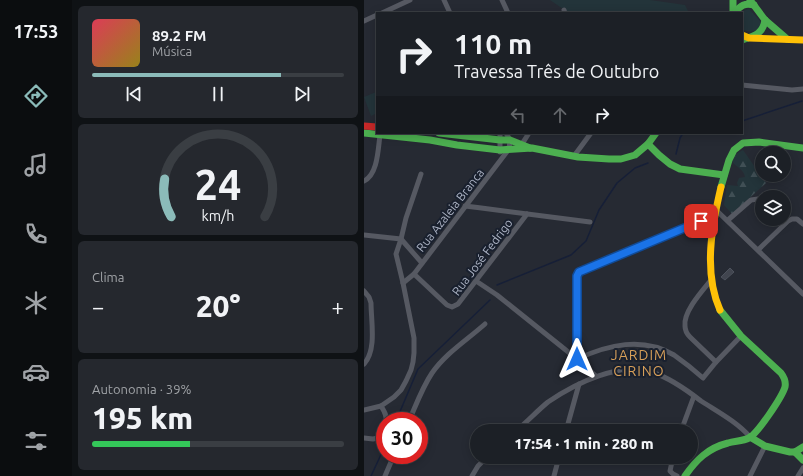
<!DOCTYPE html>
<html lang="pt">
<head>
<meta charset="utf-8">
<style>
	:root { --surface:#1c2026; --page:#25282e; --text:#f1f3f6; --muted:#a0a3a7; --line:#3a3e43; --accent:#8bbbb9 }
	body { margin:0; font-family:Ubuntu,sans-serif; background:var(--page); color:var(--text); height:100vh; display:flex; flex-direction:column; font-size:15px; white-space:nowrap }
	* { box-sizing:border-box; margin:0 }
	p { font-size:13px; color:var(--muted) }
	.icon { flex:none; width:22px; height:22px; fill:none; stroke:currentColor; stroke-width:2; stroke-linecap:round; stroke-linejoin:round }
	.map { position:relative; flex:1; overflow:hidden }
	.side { display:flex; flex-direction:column; gap:6px; padding:6px; background:#0f1215; width:292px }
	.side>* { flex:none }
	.banner { position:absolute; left:12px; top:12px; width:367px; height:122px; border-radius:0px; box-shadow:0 2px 10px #0003,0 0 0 1px var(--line); background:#1c2026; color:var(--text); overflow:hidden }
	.controls { position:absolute; left:391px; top:146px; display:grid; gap:8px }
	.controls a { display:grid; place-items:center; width:36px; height:36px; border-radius:50%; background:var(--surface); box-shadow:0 2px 10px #0003,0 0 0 1px var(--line); font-size:20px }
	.speed { position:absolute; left:12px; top:412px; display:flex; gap:8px; font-size:20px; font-weight:700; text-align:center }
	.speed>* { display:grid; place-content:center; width:52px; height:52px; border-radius:50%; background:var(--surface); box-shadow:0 2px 10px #0003,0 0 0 1px var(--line); line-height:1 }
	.speed .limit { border:6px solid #d22; background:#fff; color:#111 }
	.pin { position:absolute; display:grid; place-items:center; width:34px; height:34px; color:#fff; margin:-17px; border-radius:8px; box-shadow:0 2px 6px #0006 }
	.me { position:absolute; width:44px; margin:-22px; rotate:0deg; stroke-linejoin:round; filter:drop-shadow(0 0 3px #0008) }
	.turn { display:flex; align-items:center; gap:14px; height:84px; padding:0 12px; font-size:18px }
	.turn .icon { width:52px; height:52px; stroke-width:2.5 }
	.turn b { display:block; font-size:28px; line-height:34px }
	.lanes { display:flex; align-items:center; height:38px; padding:0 12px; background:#0003; justify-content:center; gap:20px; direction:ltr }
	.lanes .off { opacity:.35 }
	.big { font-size:30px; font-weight:800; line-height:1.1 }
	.side .tile { flex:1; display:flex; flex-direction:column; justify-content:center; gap:6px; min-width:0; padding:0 14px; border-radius:6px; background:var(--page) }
	.side .dial { align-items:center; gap:0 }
	.dial svg { height:104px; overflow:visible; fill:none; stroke:var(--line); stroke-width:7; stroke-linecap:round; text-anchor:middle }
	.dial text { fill:var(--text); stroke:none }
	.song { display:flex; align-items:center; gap:12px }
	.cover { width:48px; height:48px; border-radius:6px; background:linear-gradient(135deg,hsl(350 70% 55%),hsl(50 70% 35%)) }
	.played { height:4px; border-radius:2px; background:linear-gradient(90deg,var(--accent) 75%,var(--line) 75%) }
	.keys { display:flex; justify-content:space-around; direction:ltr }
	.heat { display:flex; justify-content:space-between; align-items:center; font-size:22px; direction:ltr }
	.charge { height:6px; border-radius:3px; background:linear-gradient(90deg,#34c759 39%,var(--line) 0) }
	.trip { position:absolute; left:106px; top:424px; width:228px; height:40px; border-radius:20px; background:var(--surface); box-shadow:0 2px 10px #0003,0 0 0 1px var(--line); font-weight:800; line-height:40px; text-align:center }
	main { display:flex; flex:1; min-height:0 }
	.tabs { display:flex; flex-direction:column; width:72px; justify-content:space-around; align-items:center; background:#0b0d0f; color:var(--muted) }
	.tabs .icon { width:28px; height:28px }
	.tabs .active { color:var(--accent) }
	.tabs b { font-size:18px; color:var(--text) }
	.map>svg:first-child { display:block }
	.forest { fill:url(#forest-firs) }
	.park { fill:#23343a }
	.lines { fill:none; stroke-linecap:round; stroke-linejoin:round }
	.stream { stroke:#161f37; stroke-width:1.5 }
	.building { fill:#41454f; stroke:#4d525c }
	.street { stroke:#565962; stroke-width:5 }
	.fast { stroke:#4caf50; stroke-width:7 }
	.slow { stroke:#ffc107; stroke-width:7 }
	.jam { stroke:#c62828; stroke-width:7 }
	.route-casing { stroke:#114b97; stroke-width:10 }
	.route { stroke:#1a73e8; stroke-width:7 }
	.labels { text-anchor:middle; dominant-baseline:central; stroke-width:4; stroke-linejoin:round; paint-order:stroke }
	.street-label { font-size:12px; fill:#aeb5c6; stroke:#19202e }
	.quarter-label { font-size:14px; letter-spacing:1px; fill:#d79f59; stroke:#19202e }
</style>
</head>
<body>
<main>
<nav class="tabs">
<b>17:53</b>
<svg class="icon active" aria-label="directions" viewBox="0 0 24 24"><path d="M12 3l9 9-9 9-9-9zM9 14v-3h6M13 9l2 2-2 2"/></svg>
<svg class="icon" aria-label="music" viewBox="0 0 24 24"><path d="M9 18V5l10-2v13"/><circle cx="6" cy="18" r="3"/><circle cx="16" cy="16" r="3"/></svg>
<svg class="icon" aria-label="phone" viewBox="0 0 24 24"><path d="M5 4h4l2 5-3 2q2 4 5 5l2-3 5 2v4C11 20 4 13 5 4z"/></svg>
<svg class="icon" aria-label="climate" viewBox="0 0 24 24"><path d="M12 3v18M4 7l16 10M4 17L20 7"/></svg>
<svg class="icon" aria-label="car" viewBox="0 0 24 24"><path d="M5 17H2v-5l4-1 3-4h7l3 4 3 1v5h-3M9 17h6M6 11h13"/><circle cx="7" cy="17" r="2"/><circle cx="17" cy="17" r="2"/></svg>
<svg class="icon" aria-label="filters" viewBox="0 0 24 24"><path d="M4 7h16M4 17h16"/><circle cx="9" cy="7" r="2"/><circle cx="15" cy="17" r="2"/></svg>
</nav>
<section class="side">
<div class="tile">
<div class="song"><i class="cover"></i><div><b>89.2 FM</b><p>Música</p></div></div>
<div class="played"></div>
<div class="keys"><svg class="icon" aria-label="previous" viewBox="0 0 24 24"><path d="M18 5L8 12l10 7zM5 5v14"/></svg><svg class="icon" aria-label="pause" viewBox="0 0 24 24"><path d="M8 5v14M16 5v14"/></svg><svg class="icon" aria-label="next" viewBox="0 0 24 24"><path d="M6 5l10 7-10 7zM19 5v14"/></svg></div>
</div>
<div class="tile dial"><svg viewBox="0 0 100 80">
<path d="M14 69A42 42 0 1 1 86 69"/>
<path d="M14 69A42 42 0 0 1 9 40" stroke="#8bbbb9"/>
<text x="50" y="56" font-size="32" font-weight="700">24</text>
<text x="50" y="72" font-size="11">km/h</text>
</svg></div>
<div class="tile"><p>Clima</p>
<div class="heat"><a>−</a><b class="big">20°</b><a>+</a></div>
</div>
<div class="tile"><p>Autonomia · 39%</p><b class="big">195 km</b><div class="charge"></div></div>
</section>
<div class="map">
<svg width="439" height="476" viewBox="0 0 439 476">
	<defs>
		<pattern id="forest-firs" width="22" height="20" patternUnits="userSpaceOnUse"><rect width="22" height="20" fill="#23343a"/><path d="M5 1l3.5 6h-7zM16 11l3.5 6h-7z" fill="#404f55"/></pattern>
	</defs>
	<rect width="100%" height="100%" fill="#262a33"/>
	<path class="forest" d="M379,150L402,183L368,214L360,205L363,185L374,186L373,183L375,178L381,177C380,170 373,167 368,162L372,154Z"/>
	<g class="park">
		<polygon points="186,0 286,0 321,5 324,11 325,12 325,13 205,13"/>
		<polygon points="385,9 398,23 394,30 386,32 378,30 378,14 379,11"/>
		<polygon points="12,92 13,96 13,113 7,116 0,97"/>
	</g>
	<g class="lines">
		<g class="stream">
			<polyline points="378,121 438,101"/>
			<polyline points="312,154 316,138 319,133"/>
			<polyline points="133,285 207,255 222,241 235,210 253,183 271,168 284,163"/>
			<polyline points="32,421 54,369 126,300"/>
			<polyline points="7,476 21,446"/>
		</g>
	</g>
	<polygon class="building" points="366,268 370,272 361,280 357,277"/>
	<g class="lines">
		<g class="street">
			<polyline points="80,0 86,13"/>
			<polyline points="138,0 144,13"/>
			<polyline points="200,10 201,13"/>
			<polyline points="18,13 46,0"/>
			<polyline points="0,21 13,15"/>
			<polyline points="378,85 428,90 439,89"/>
			<polyline points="136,133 136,152"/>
			<polyline points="156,147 158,144 165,133"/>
			<polyline points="210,156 227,133"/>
			<path d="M0,181C14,174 14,149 16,135"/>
			<path d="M101,206C143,211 185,217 226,222"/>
			<polyline points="351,209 439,294"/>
			<path d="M350,216L215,272L213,276V359C244,345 278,336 310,355C320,362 330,370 339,378L352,362L377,336"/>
			<polyline points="364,220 387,200 394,199 398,202"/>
			<polyline points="0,235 37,239 58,263"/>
			<polyline points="394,250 424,221 428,219 433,219 439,224"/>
			<polyline points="50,274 83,305 88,307 94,304 163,214"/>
			<path d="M347,280C338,291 319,312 321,326C321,331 323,334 326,337L352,362"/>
			<polyline points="112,281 133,295 213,359 232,376"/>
			<polyline points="39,283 50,274 145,149 146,140 142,133"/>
			<path d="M0,291L5,297L7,303C7,321 13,350 0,364"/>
			<path d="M17,406C20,411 23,415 22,421"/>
			<polyline points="0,410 17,406 30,397 37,390 42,381 47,370 49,362 50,353 50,338 39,283 32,254 37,239 42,218 57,174"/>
			<path d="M45,421C52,405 58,388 68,373C82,353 103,340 121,324"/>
			<path d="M152,431C163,422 173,411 184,402C212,383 256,361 290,373C306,378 324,391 337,401C354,412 373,422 386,437"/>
			<polyline points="202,431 215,384"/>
			<polyline points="317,431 330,396"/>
			<polyline points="0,438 9,439 14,438 21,426"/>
			<polyline points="309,457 306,471 309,474 313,476"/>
			<polyline points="21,476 30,455"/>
			<polyline points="108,476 114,466 123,457"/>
			<polyline points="190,476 195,457"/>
			<polyline points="386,476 401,446"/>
			<polyline points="434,476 439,468"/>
		</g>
		<g class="fast">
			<polyline points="369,0 369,13"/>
			<polyline points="386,0 401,20 423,39"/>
			<path d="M371,13C376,5 381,3 390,5"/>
			<path d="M378,40C390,36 399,34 401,20"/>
			<polyline points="0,133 66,140 93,145 136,150 168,148 214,157 245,159 257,159 271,155 284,144 292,133"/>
			<polyline points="75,133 136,140 146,140 166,148"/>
			<polyline points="284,144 295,155 306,164 316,169 360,175"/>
			<polyline points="357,187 365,160 370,150 379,143 395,142 439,148"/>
			<polyline points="386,437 401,446 426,452 431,452 439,447"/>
			<polyline points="431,452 439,460"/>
			<path d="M321,476C332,460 344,448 364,443C371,441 379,441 385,438C394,433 418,397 421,387C422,382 420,377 417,373L377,336L356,310"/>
		</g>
		<g class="slow">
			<polyline points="378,35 385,38 439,40"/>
			<path d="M356,310C339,272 348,225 357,187"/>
		</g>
		<polyline class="jam" points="0,126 13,127"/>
	</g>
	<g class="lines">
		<g class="route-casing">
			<polyline id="route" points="213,359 213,276 215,272 337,221"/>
		</g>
		<use href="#route" class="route"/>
	</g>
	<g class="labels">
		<g class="street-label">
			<text transform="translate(86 210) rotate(-52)">Rua Azaleia Branca</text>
			<text transform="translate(118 257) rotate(-53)">Rua José Fedrigo</text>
		</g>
		<g class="quarter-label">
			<text x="275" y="355">JARDIM<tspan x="275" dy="16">CIRINO</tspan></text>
		</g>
	</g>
</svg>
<div class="controls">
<a><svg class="icon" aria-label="search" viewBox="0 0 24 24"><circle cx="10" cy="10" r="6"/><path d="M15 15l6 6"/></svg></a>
<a><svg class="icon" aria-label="layers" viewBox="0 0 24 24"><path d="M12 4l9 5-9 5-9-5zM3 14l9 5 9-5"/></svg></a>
</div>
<div class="speed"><div class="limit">30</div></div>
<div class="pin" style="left:337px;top:221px;background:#d93025"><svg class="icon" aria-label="arrive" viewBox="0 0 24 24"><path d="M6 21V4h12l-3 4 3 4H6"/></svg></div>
<svg class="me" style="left:213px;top:359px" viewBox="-20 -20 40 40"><path d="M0-17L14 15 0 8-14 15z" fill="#1a73e8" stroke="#fff" stroke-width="4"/></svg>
<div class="trip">17:54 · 1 min · 280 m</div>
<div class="banner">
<div class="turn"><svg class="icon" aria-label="right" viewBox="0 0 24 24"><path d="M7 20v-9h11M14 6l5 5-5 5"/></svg><div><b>110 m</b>Travessa Três de Outubro</div></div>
<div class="lanes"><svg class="icon off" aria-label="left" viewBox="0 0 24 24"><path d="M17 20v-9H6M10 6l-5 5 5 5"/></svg><svg class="icon off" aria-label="ahead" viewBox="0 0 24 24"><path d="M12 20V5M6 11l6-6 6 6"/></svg><svg class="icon" aria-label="right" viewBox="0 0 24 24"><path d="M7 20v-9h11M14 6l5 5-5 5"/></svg></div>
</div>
</div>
</main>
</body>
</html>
